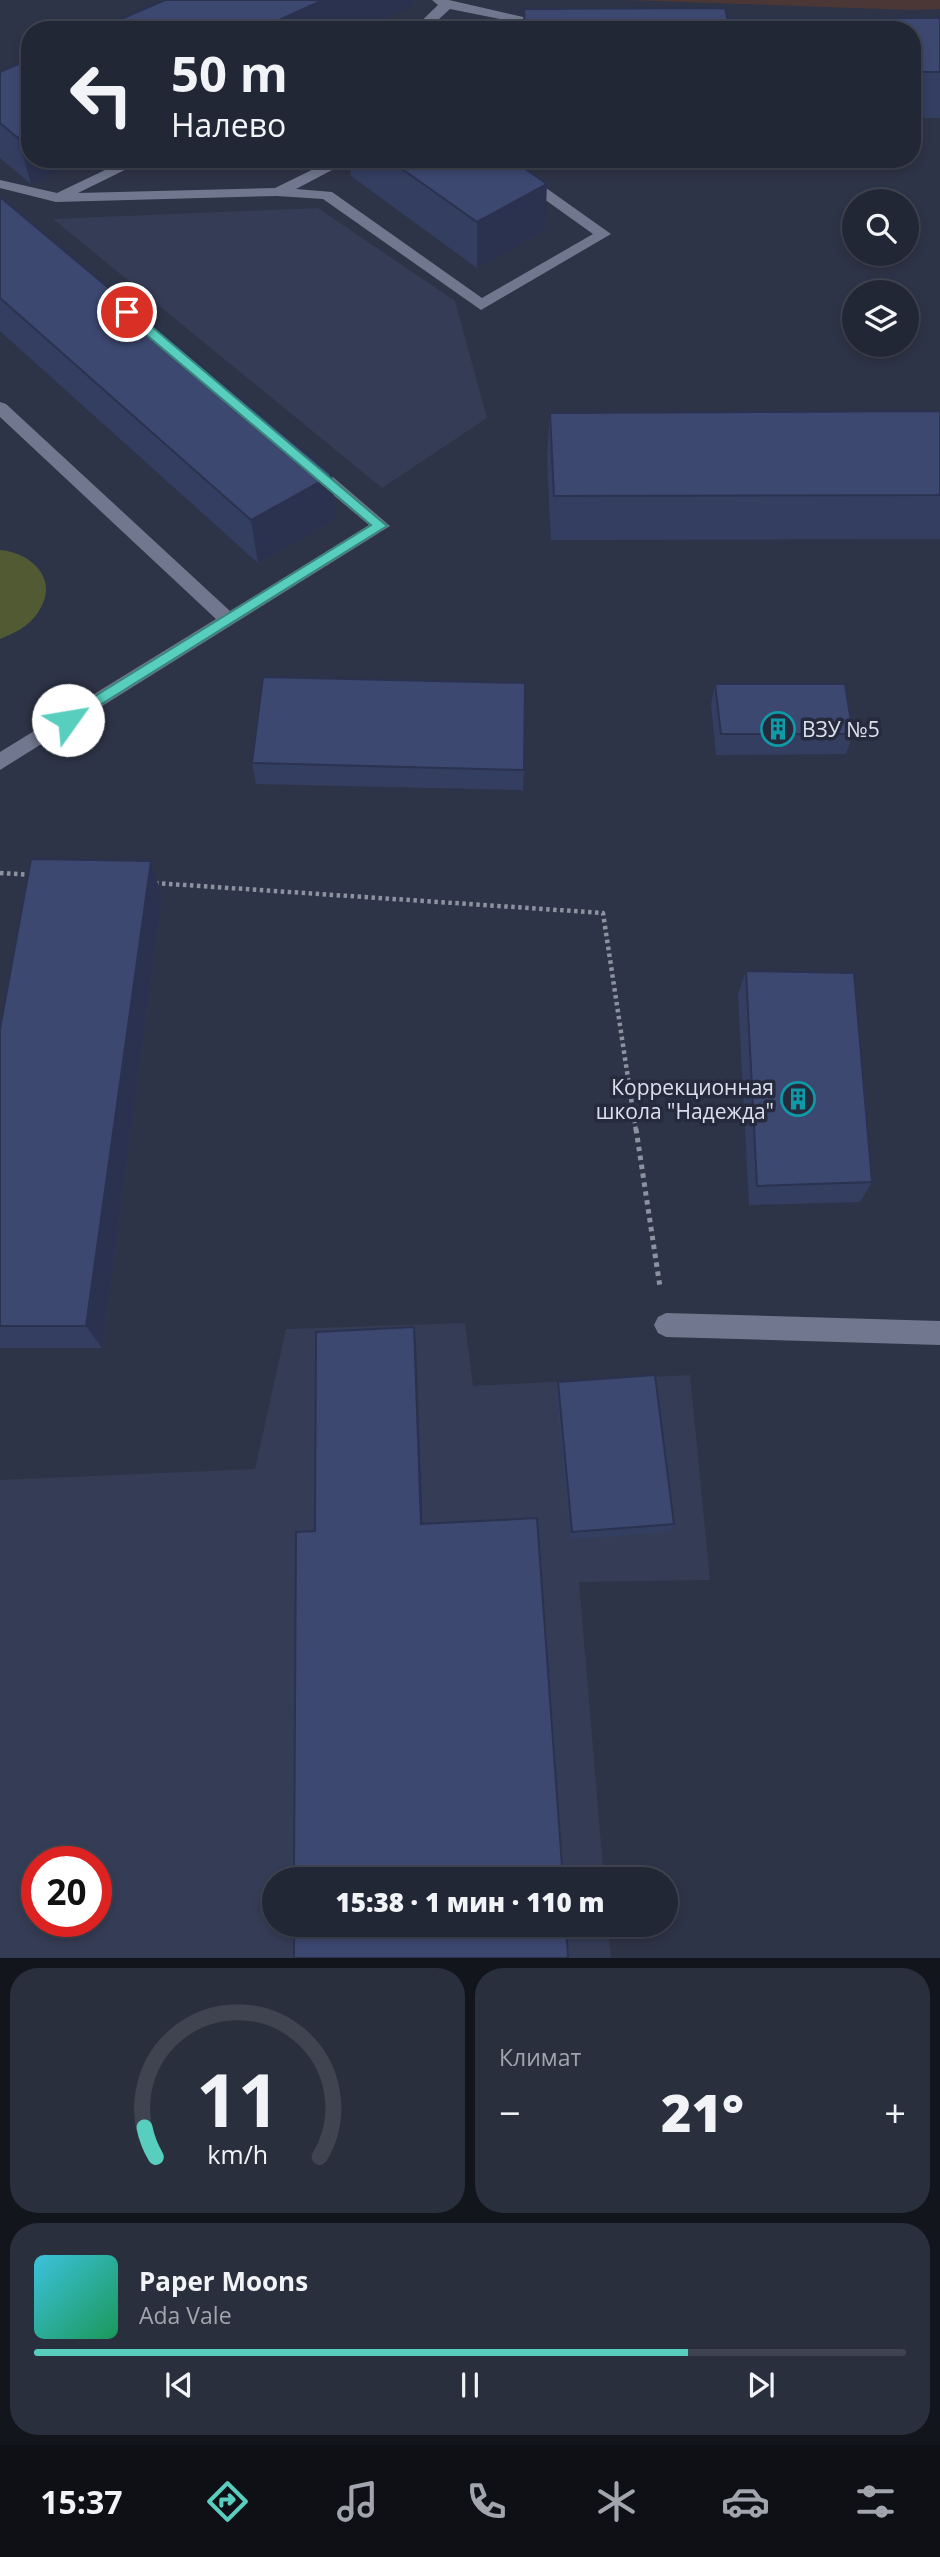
<!DOCTYPE html>
<html lang="ru">
<head>
<meta charset="utf-8">
<style>
	:root { --surface:#222735; --page:#2a2f3d; --text:#f1f3f6; --muted:#a2a5ad; --line:#3f4450; --accent:#58cebf }
	body { margin:0; font-family:"Open Sans",sans-serif; background:var(--page); color:var(--text); height:100vh; display:flex; flex-direction:column; font-size:26px; white-space:nowrap }
	* { box-sizing:border-box; margin:0 }
	p { font-size:23px; color:var(--muted) }
	.icon { flex:none; width:38px; height:38px; fill:none; stroke:currentColor; stroke-width:2; stroke-linecap:round; stroke-linejoin:round }
	.map { position:relative; height:1958px; overflow:hidden }
	.panel { display:flex; flex-direction:column; gap:10px; padding:10px; background:#13151d; flex:1 }
	.panel>* { flex:none }
	.hud { position:absolute; left:21px; top:21px; width:900px; height:147px; border-radius:28px; box-shadow:0 4px 10px #0003,0 0 0 2px var(--line); background:#222735; color:var(--text); overflow:hidden }
	.fabs { position:absolute; left:842px; top:189px; display:grid; gap:14px }
	.fabs a { display:grid; place-items:center; width:77px; height:77px; border-radius:50%; background:var(--surface); box-shadow:0 4px 10px #0003,0 0 0 2px var(--line); font-size:35px }
	.speed { position:absolute; left:21px; top:1846px; display:flex; gap:14px; font-size:35px; font-weight:700; text-align:center }
	.speed>* { display:grid; place-content:center; width:91px; height:91px; border-radius:50%; background:var(--surface); box-shadow:0 4px 10px #0003,0 0 0 2px var(--line); line-height:1 }
	.speed .limit { border:10px solid #d22; background:#fff; color:#111 }
	.pin { position:absolute; display:grid; place-items:center; width:60px; height:60px; color:#fff; margin:-30px; border:4px solid #fff; border-radius:50%; box-shadow:0 2px 7px #0007 }
	.me { position:absolute; width:77px; margin:-38px; rotate:58deg; stroke-linejoin:round; filter:drop-shadow(0 0 5px #0008) }
	.turn { display:flex; align-items:center; gap:24px; height:147px; padding:0 35px; font-size:32px }
	.turn .icon { width:91px; height:91px; stroke-width:2.5 }
	.turn b { display:block; font-size:49px; line-height:60px }
	.big { font-size:52px; font-weight:800; line-height:1.1 }
	.panel .widget { flex:1; display:flex; flex-direction:column; justify-content:center; gap:10px; min-width:0; padding:0 24px; border-radius:28px; background:var(--page) }
	.panel .dial { align-items:center; gap:0 }
	.dial svg { height:182px; overflow:visible; fill:none; stroke:var(--line); stroke-width:7; stroke-linecap:round; text-anchor:middle }
	.dial text { fill:var(--text); stroke:none }
	.song { display:flex; align-items:center; gap:21px }
	.cover { width:84px; height:84px; border-radius:10px; background:linear-gradient(135deg,hsl(190 70% 55%),hsl(150 70% 35%)) }
	.played { height:7px; border-radius:4px; background:linear-gradient(90deg,var(--accent) 75%,var(--line) 75%) }
	.keys { display:flex; justify-content:space-around; direction:ltr }
	.heat { display:flex; justify-content:space-between; align-items:center; font-size:38px; direction:ltr }
	.panel .tiles { flex:1; display:grid; gap:10px; grid-template-columns:1fr 1fr }
	.widget:last-child { grid-column:span 2 }
	.trip { position:absolute; left:262px; top:1867px; width:416px; height:70px; border-radius:35px; background:var(--surface); box-shadow:0 4px 10px #0003,0 0 0 2px var(--line); font-weight:800; line-height:70px; text-align:center }
	.menu { display:flex; height:112px; justify-content:space-around; align-items:center; background:#0e1015; color:var(--muted) }
	.menu .icon { width:49px; height:49px }
	.menu .active { color:var(--accent) }
	.menu b { font-size:32px; color:var(--text) }
	.map>svg:first-child { display:block }
	.built { fill:#353c55; fill-rule:evenodd }
	.education { fill:#4b3736 }
	.green { fill:#515a33 }
	.lines { fill:none; stroke-linecap:round; stroke-linejoin:round }
	.path-far1 { stroke:#8d92a1; stroke-width:4.5; stroke-dasharray:3.5 3.5; stroke-linecap:butt }
	.path { stroke:#8d92a1; stroke-width:5; stroke-dasharray:4.5 4.5; stroke-linecap:butt }
	.lane { fill:#71778e; fill-rule:evenodd }
	.wall { fill:#343e61 }
	.shaded-wall { fill:#2b324f }
	.building { fill:#3d4871; stroke:#2b324f; stroke-width:2 }
	.route { fill:#58cebf; stroke:#39867c; stroke-width:2 }
	.labels { text-anchor:middle; dominant-baseline:central; stroke-width:7; stroke-linejoin:round; paint-order:stroke }
	.poi-label { font-size:21px; fill:#dce0ec; stroke:#252a3d; text-anchor:start }
</style>
</head>
<body>
<div class="map">
<svg width="940" height="1959" viewBox="0 0 940 1959">
	<rect width="100%" height="100%" fill="#2e3447"/>
	<g class="built">
		<polygon points="318,208 455,301 487,418 382,488 53,219"/>
		<path d="M465,1323L473,1386L690,1375L710,1580L579,1582L604,1879L275,1880V1925H608L611,1958H0V1480L255,1469L286,1329ZM37,1862H96V1922H37Z"/>
	</g>
	<polygon class="education" points="627,0 940,0 940,9 910,10"/>
	<path class="green" d="M0,550C34,553 61,582 37,614C28,627 14,633 0,639Z"/>
	<g class="lines">
		<g class="path-far1">
			<polyline points="0,873 34,875"/>
			<polyline points="155,883 603,913 636,1131"/>
		</g>
		<polyline class="path" points="636,1129 660,1287"/>
		<g class="lane">
			<polygon points="432,0 449,0 558,25 551,29 450,9 427,30 412,30 438,5"/>
			<polygon points="128,159 147,159 78,193 275,188 334,159 353,159 296,189 332,192 482,298 593,234 488,159 505,159 611,234 481,310 323,199 277,196 56,202 0,188 0,180 57,193"/>
			<polygon points="0,402 6,404 230,611 369,525 307,473 305,469 307,465 319,465 390,526 0,770 0,752 216,619 0,417"/>
			<polygon points="666,1313 940,1321 940,1345 666,1337 658,1333 654,1325 658,1317"/>
		</g>
	</g>
	<g class="wall">
		<polygon points="524,9 727,18 940,18 940,118 912,118 912,30 523,30"/>
		<polygon points="0,72 30,159 83,159 31,184 0,158"/>
		<polygon points="349,159 511,159 545,230 477,268 351,176"/>
		<polygon points="0,197 336,519 258,563 0,331"/>
		<polygon points="940,411 940,539 551,540 547,458 550,413"/>
		<polygon points="715,684 853,734 846,754 716,755 711,705"/>
		<polygon points="252,763 524,770 523,790 256,784"/>
		<polygon points="162,896 102,1348 0,1348 0,1029"/>
		<polygon points="746,971 872,1182 860,1202 749,1205 738,995"/>
		<polygon points="558,1382 674,1524 670,1532 570,1540 556,1393"/>
	</g>
	<g class="shaded-wall">
		<polygon points="323,0 413,0 413,5 361,30 257,30"/>
		<polygon points="30,133 30,159 83,159 31,184 18,138"/>
		<polygon points="547,184 545,230 477,268 477,222"/>
		<polygon points="332,475 336,519 258,563 251,520"/>
		<polygon points="151,861 162,896 102,1348 86,1326"/>
		<polygon points="414,1327 416,1345 423,1537 421,1524"/>
	</g>
	<g class="building">
		<polygon points="165,0 323,0 257,30 96,30"/>
		<polygon points="725,8 727,18 940,18 940,72 912,72 912,30 525,30 524,9"/>
		<polygon points="30,59 30,133 18,138 0,123 0,72"/>
		<polygon points="388,159 511,159 547,184 477,222"/>
		<polygon points="0,197 332,475 251,520 0,298"/>
		<polygon points="940,411 940,495 554,496 550,413"/>
		<polygon points="263,677 525,683 524,770 252,763"/>
		<polygon points="715,684 845,684 853,734 721,734"/>
		<polygon points="31,859 151,861 86,1326 0,1326 0,1029"/>
		<polygon points="746,971 854,973 872,1182 757,1186"/>
		<polygon points="414,1327 421,1524 537,1518 563,1880 294,1880 296,1532 315,1531 316,1332"/>
		<polygon points="655,1375 674,1524 572,1532 558,1382"/>
		<polygon points="294,1925 566,1925 568,1958 294,1958"/>
	</g>
	<polygon class="route" points="123,309 131,309 387,526 68,725 63,724 63,716 371,525 123,315"/>
	<defs>
		<g id="building-ring" transform="scale(1.75)"><circle r="9.5" fill="#252a3d" stroke="#0f9aa8" stroke-width="1.5"/><path d="M-4-6H4V6H1V3H-1V6H-4ZM-2.5-4.3h1.7v1.8h-1.7ZM.8-4.3h1.7v1.8H.8ZM-2.5-1h1.7V.8h-1.7ZM.8-1h1.7V.8H.8Z" fill="#0f9aa8"/></g>
	</defs>
	<g fill-rule="evenodd">
		<use href="#building-ring" x="778" y="729"/>
		<use href="#building-ring" x="798" y="1099"/>
	</g>
	<g class="labels">
		<g class="poi-label">
			<text x="802" y="729">ВЗУ №5</text>
			<text x="774" y="1087" text-anchor="end">Коррекционная<tspan x="774" dy="24">школа "Надежда"</tspan></text>
		</g>
	</g>
</svg>
<div class="fabs">
<a><svg class="icon" aria-label="search" viewBox="0 0 24 24"><circle cx="10" cy="10" r="6"/><path d="M15 15l6 6"/></svg></a>
<a><svg class="icon" aria-label="layers" viewBox="0 0 24 24"><path d="M12 4l9 5-9 5-9-5zM3 14l9 5 9-5"/></svg></a>
</div>
<div class="speed"><div class="limit">20</div></div>
<div class="pin" style="left:127px;top:312px;background:#d93025"><svg class="icon" aria-label="arrive" viewBox="0 0 24 24"><path d="M6 21V4h12l-3 4 3 4H6"/></svg></div>
<svg class="me" style="left:68px;top:720px" viewBox="-20 -20 40 40"><circle r="19" fill="#fff"/><path d="M0-13L10 11 0 6-10 11z" fill="#58cebf"/></svg>
<div class="trip">15:38 · 1 мин · 110 m</div>
<div class="hud">
<div class="turn"><svg class="icon" aria-label="left" viewBox="0 0 24 24"><path d="M17 20v-9H6M10 6l-5 5 5 5"/></svg><div><b>50 m</b>Налево</div></div>
</div>
</div>
<section class="panel">
<div class="tiles">
<div class="widget dial"><svg viewBox="0 0 100 80">
<path d="M14 69A42 42 0 1 1 86 69"/>
<path d="M14 69A42 42 0 0 1 9 56" stroke="#58cebf"/>
<text x="50" y="56" font-size="32" font-weight="700">11</text>
<text x="50" y="72" font-size="11">km/h</text>
</svg></div>
<div class="widget"><p>Климат</p>
<div class="heat"><a>−</a><b class="big">21°</b><a>+</a></div>
</div>
<div class="widget">
<div class="song"><i class="cover"></i><div><b>Paper Moons</b><p>Ada Vale</p></div></div>
<div class="played"></div>
<div class="keys"><svg class="icon" aria-label="previous" viewBox="0 0 24 24"><path d="M18 5L8 12l10 7zM5 5v14"/></svg><svg class="icon" aria-label="pause" viewBox="0 0 24 24"><path d="M8 5v14M16 5v14"/></svg><svg class="icon" aria-label="next" viewBox="0 0 24 24"><path d="M6 5l10 7-10 7zM19 5v14"/></svg></div>
</div>
</div>
</section>
<nav class="menu">
<b>15:37</b>
<svg class="icon active" aria-label="directions" viewBox="0 0 24 24"><path d="M12 3l9 9-9 9-9-9zM9 14v-3h6M13 9l2 2-2 2"/></svg>
<svg class="icon" aria-label="music" viewBox="0 0 24 24"><path d="M9 18V5l10-2v13"/><circle cx="6" cy="18" r="3"/><circle cx="16" cy="16" r="3"/></svg>
<svg class="icon" aria-label="phone" viewBox="0 0 24 24"><path d="M5 4h4l2 5-3 2q2 4 5 5l2-3 5 2v4C11 20 4 13 5 4z"/></svg>
<svg class="icon" aria-label="climate" viewBox="0 0 24 24"><path d="M12 3v18M4 7l16 10M4 17L20 7"/></svg>
<svg class="icon" aria-label="car" viewBox="0 0 24 24"><path d="M5 17H2v-5l4-1 3-4h7l3 4 3 1v5h-3M9 17h6M6 11h13"/><circle cx="7" cy="17" r="2"/><circle cx="17" cy="17" r="2"/></svg>
<svg class="icon" aria-label="filters" viewBox="0 0 24 24"><path d="M4 7h16M4 17h16"/><circle cx="9" cy="7" r="2"/><circle cx="15" cy="17" r="2"/></svg>
</nav>
</body>
</html>
